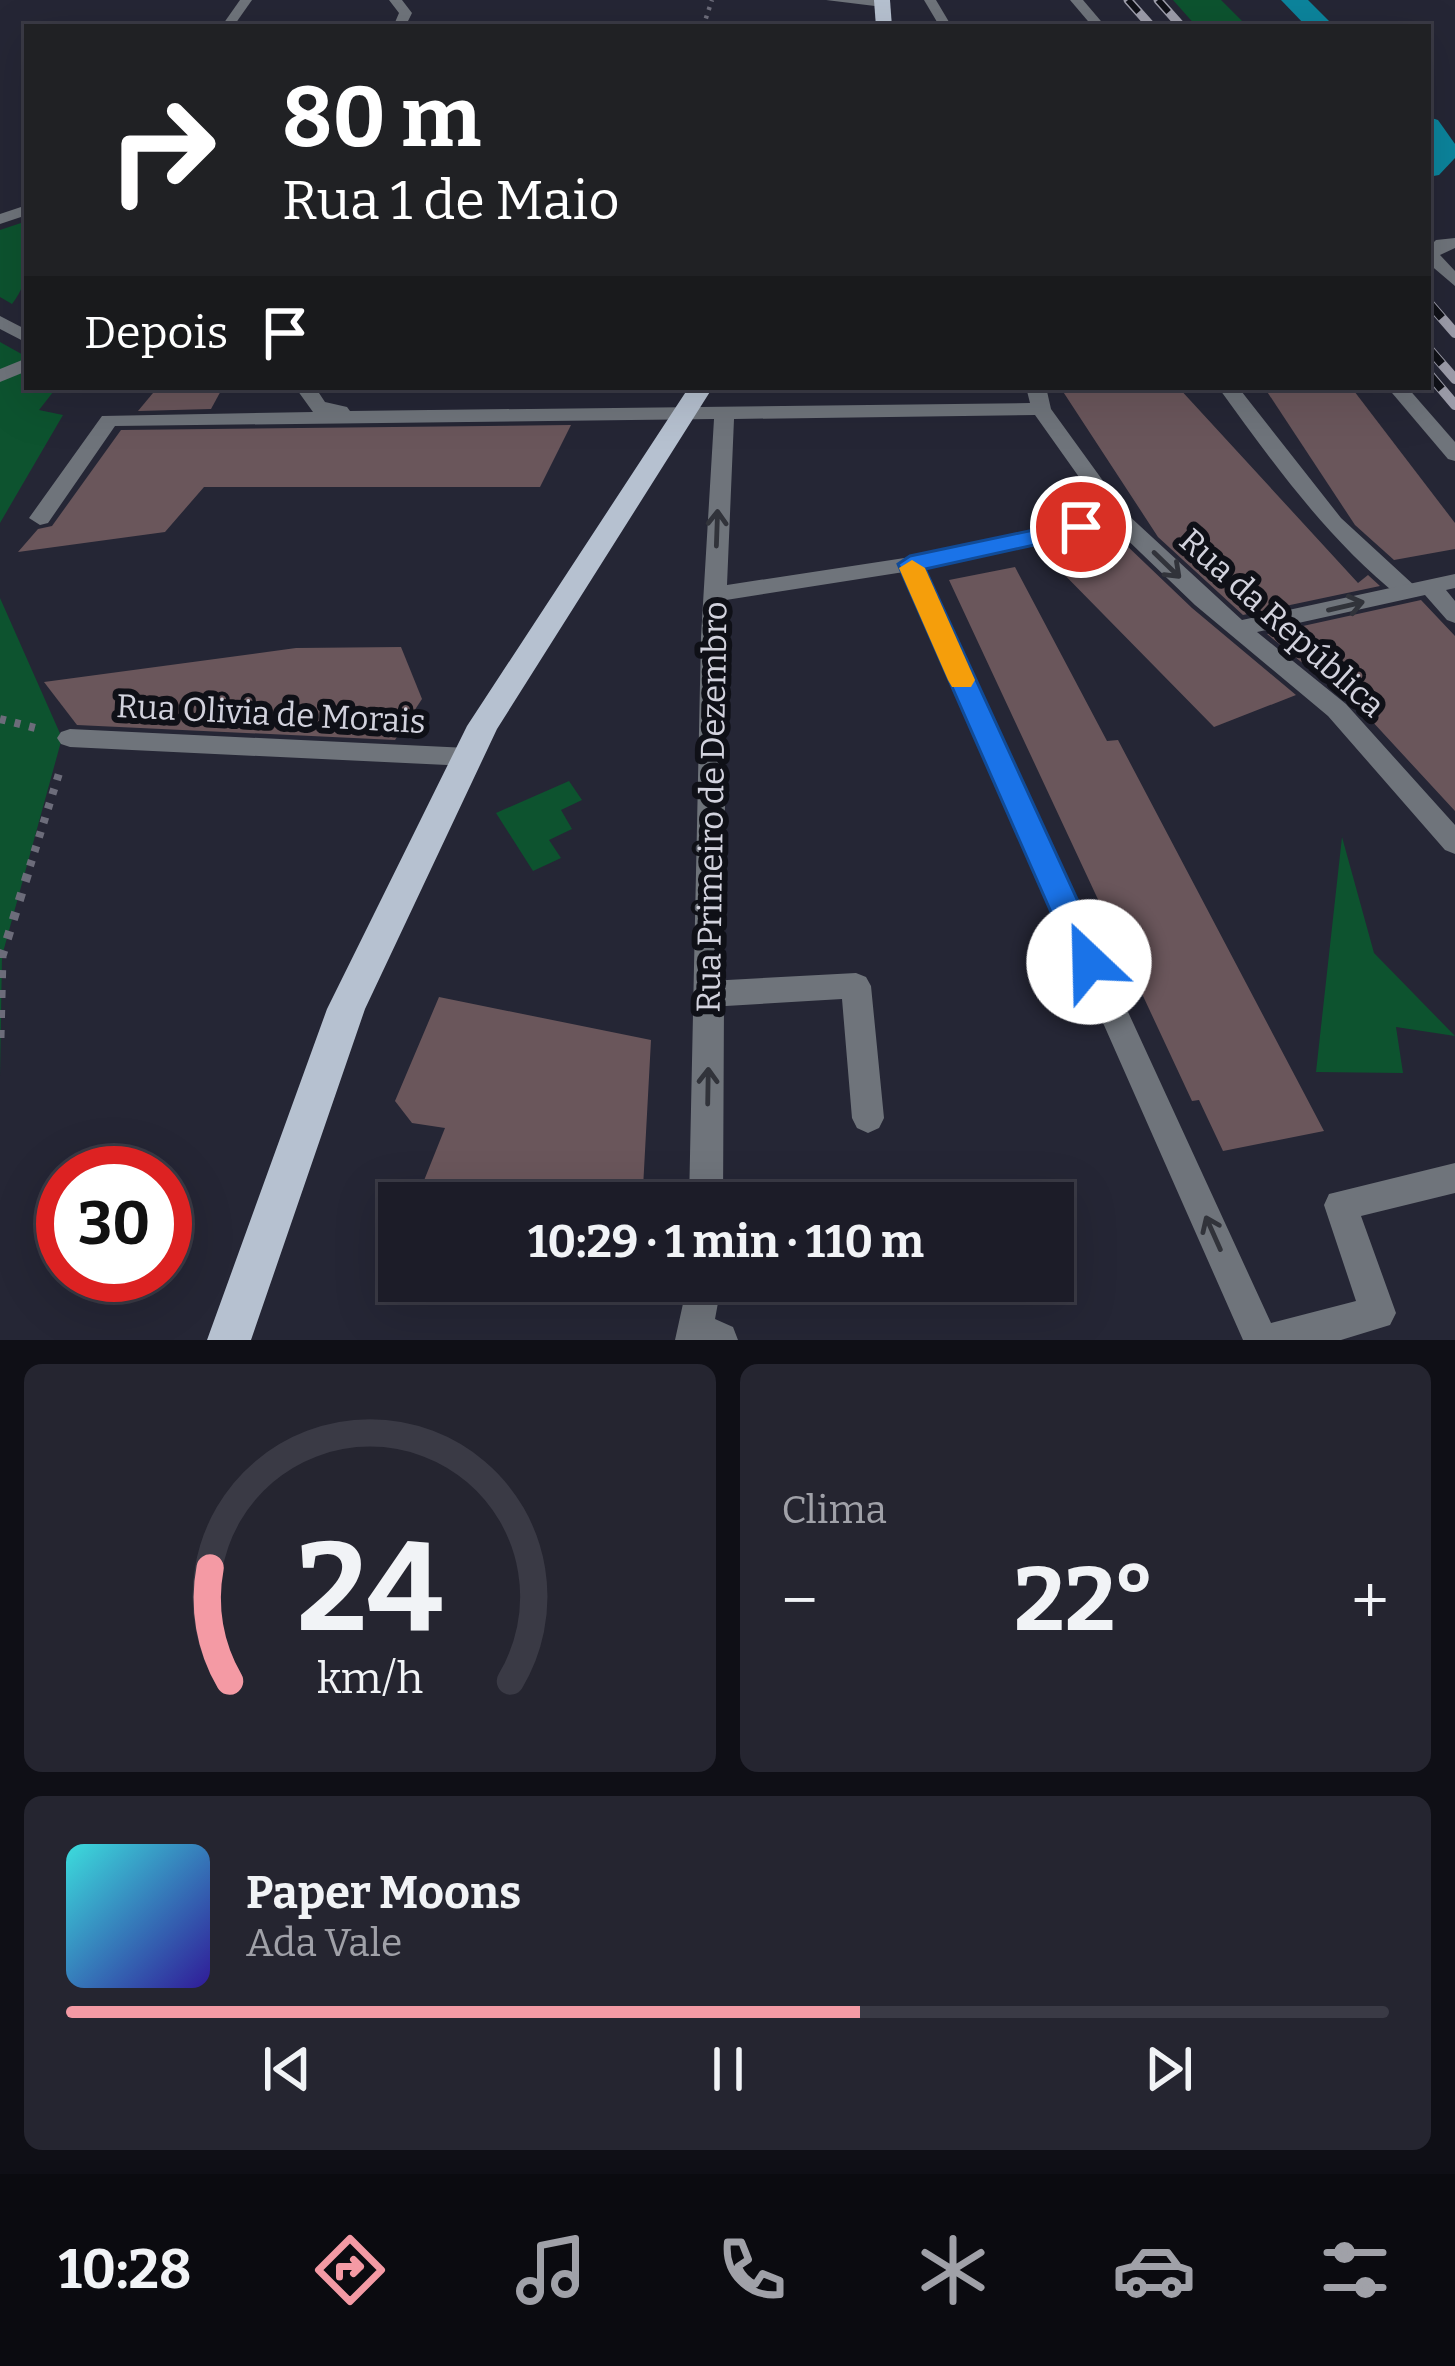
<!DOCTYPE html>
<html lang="pt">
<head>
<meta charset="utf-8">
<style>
	:root { --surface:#1c1c28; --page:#252530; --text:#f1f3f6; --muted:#a0a1a8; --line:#3a3a45; --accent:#f49aa4 }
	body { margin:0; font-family:Bitter,serif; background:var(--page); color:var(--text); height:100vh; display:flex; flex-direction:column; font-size:45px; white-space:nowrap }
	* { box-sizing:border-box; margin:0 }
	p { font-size:39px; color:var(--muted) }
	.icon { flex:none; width:66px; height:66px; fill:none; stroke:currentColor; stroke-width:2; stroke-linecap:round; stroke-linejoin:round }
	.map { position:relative; height:1340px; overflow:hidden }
	.panel { display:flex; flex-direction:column; gap:24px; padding:24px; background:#0f0f16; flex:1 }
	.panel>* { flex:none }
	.top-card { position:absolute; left:24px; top:24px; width:1407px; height:366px; border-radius:0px; box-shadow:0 12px 48px #0002,0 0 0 3px var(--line); background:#202124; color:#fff; overflow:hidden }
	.speed { position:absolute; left:36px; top:1146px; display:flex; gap:24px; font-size:60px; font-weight:700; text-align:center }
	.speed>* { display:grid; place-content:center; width:156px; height:156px; border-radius:50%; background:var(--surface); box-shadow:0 12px 48px #0002,0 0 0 3px var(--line); line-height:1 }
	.speed .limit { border:18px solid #d22; background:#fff; color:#111 }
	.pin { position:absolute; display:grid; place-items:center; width:102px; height:102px; color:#fff; margin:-51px; border:6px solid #fff; border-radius:50%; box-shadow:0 3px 12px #0007 }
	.me { position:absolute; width:132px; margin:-66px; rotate:336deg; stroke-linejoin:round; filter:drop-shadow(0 0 9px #0008) }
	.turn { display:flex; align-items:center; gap:42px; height:252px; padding:0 60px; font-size:54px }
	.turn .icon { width:156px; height:156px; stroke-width:2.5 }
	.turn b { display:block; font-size:84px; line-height:102px }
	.then { display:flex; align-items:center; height:114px; padding:0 60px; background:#0003; gap:24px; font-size:45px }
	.big { font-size:90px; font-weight:700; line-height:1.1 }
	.panel .tile { flex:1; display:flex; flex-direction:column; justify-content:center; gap:18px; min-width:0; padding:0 42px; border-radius:18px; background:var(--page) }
	.panel .dial { align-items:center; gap:0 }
	.dial svg { height:312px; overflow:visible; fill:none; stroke:var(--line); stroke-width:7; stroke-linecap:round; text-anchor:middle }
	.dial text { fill:var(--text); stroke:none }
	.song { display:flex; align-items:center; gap:36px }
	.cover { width:144px; height:144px; border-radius:18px; background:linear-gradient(135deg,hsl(180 70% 55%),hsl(250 70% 35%)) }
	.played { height:12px; border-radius:6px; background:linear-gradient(90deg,var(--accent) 60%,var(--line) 60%) }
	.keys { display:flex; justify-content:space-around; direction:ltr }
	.heat { display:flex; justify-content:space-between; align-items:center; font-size:66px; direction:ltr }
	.panel .tiles { flex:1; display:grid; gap:24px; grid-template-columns:1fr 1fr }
	.tile:last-child { grid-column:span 2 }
	.trip { position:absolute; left:378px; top:1182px; width:696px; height:120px; border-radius:0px; background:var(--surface); box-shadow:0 12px 48px #0002,0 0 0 3px var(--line); font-weight:700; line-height:120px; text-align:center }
	.tab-bar { display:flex; height:192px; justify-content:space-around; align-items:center; background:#0b0b10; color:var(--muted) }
	.tab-bar .icon { width:84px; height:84px }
	.tab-bar .active { color:var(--accent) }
	.tab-bar b { font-size:54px; color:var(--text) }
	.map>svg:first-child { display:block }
	.green { fill:#0d532f }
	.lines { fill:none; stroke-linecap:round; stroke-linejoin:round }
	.canal { fill:#0c849c; fill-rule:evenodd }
	.building { fill:#6a565b }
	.path-far2 { stroke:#6c6c7a; stroke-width:4.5; stroke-dasharray:3 6; stroke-linecap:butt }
	.path-far1 { stroke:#6c6c7a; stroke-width:8; stroke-dasharray:6 9; stroke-linecap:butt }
	.path { stroke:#6c6c7a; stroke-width:9; stroke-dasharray:8 12; stroke-linecap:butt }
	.service { fill:#6f747b; fill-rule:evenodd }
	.pedestrian { fill:#6f747b; fill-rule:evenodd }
	.minor { fill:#6f747b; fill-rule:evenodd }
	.primary { fill:#b6c1d0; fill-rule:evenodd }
	.rail-far1-casing { stroke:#9d9daa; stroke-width:9 }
	.rail-casing { stroke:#9d9daa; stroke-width:10 }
	.rail-far1 { stroke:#0f1017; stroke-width:6; stroke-dasharray:16; stroke-linecap:butt }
	.rail { stroke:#0f1017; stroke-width:8; stroke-dasharray:21; stroke-linecap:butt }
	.oneway { stroke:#31333a }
	.route { fill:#1a73e8; stroke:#114b97; stroke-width:3 }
	.slow { fill:#f59e0b }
	.labels { text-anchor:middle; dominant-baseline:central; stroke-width:12; stroke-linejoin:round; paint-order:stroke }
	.street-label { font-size:33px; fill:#d2d2dd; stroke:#0f1017 }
</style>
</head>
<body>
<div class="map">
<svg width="1455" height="1340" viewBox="0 0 1455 1340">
	<rect width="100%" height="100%" fill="#252635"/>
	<g class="green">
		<polygon points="1173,0 1221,0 1248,27 1197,27"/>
		<path d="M21,223C37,247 28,284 12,304L0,297V230Z"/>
		<polygon points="0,342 27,357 27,387 57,387 39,410 63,415 0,523"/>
		<polygon points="0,598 62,738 2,956 0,1076"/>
		<polygon points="569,781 582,800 561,810 572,829 549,840 561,858 533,871 496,813"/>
		<polygon points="1342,837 1374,953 1455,1036 1396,1027 1403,1073 1316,1072"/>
	</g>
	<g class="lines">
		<g class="canal">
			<polygon points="1281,0 1308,0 1335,27 1307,27"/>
			<polygon points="1428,117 1438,120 1455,144 1455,158 1439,175 1428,177"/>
		</g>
	</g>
	<g class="building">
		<polygon points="158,387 223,387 211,409 138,411"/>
		<polygon points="1060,387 1178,387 1358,583 1368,575 1380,586 1243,615 1158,537"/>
		<polygon points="1264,387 1351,387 1455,523 1455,549 1394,560 1355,525"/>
		<polygon points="571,425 540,487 204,487 165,532 18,552 38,529 52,526 121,430"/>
		<polygon points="1124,543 1192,608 1296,695 1214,727 1048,558"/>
		<polygon points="1015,567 1107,741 1118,740 1324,1131 1223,1151 1199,1100 1192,1101 949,580"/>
		<polygon points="1421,600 1455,636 1455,811 1334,680 1327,683 1267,634"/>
		<polygon points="401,647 422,699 395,740 77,725 44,682 296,648"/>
		<polygon points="439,997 651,1040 643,1188 631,1203 415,1203 445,1128 412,1123 395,1101"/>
	</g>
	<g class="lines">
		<polyline class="path-far2" points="703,27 712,0"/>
		<g class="path-far1">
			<polyline points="0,719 39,729"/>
			<polyline points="30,866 61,767"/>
		</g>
		<polyline class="path" points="0,1038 2,956 31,863"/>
		<g class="service">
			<polygon points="924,0 936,0 952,27 940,27"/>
			<polygon points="1070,0 1083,0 1106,27 1093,27"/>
			<polygon points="27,358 27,371 0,382 0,369"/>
			<path d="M1218,387H1238L1341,518L1416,587L1419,592L1416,597H1400C1327,539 1273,463 1218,387Z"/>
		</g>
		<polygon class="pedestrian" points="856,973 866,977 871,986 884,1118 879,1128 868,1133 857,1128 852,1118 842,999 709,1007 699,1003 694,994 699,985 709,981"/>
		<g class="minor">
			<polygon points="240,0 252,0 233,27 221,27"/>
			<polygon points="389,0 402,0 412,13 405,27 393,27 399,13"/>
			<polygon points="826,0 886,0 889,3 883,7"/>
			<polygon points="27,205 27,215 0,224 0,214"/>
			<polygon points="1455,238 1455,248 1440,255 1455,271 1455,286 1428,263 1428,248 1436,240"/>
			<polygon points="0,316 27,330 27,343 0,329"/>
			<path d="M295,387H315L325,402L347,407L350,411L1030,403L1026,387H1046L1051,409L1127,514L1242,620L1455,574V588L1446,590L1455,601V623L1447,620L1425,595L1257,632L1346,704L1455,825V854L1445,850L1328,716L1195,605L1114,527L924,568L1271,1323L1356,1301L1324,1205L1329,1194L1455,1163V1193L1361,1216L1396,1313L1390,1325L1341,1340H1243L904,572L726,600L723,1203H689L701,637L714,419L115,426L48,523L40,525L29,518L102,416L313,412ZM1035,415L1106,515L911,557L727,585L734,419Z"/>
			<polygon points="1387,387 1407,387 1455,442 1455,461 1448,459"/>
			<polygon points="70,729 468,748 477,750 481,757 477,764 468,766 70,747 61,744 57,738 61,732"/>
			<polygon points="688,1281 722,1281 715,1319 733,1327 738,1340 675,1340"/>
		</g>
		<g class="primary">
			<polygon points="874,0 890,0 892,27 876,27"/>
			<polygon points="689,387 713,387 497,729 365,1009 251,1340 207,1340 327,1009 467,726"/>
		</g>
		<g class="rail-far1-casing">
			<g id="rail-far1">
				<polyline points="1128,0 1152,27"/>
				<polyline points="1158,0 1182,27"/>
			</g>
		</g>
		<g class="rail-casing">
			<g id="rail">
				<polyline points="1428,302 1455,333"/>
				<polyline points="1428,348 1455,379"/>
				<polyline points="1428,373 1455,405"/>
			</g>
		</g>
		<use href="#rail-far1" class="rail-far1"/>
		<use href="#rail" class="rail"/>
	</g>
	<defs><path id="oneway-shaft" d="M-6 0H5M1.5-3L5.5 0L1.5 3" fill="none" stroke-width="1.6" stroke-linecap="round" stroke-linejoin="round" transform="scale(3)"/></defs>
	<g class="oneway">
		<use href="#oneway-shaft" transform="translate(717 528) rotate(-88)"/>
		<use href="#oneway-shaft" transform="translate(1167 565) rotate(44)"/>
		<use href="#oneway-shaft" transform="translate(1346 606) rotate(-13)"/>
		<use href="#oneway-shaft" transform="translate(708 1086) rotate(-89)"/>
		<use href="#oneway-shaft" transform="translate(1213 1233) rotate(-114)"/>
	</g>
	<polygon class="route" points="1081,520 1089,522 1089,533 925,569 1106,962 1101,971 1089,975 1078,971 1073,962 898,564 910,556"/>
	<polygon class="slow" points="912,560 925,568 975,680 971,687 952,687 948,680 899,568"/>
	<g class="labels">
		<g class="street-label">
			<text transform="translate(1282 623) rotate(42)">Rua da República</text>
			<text transform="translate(271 714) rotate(3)">Rua Olivia de Morais</text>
			<text transform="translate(712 807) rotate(-89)">Rua Primeiro de Dezembro</text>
		</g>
	</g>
</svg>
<div class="speed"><div class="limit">30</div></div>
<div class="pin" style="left:1081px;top:527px;background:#d93025"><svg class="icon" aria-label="arrive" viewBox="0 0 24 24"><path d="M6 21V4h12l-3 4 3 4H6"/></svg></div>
<svg class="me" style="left:1089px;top:962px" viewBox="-20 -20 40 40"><circle r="19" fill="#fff"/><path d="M0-13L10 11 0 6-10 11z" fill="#1a73e8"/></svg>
<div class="trip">10:29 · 1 min · 110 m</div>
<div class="top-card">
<div class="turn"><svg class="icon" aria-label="right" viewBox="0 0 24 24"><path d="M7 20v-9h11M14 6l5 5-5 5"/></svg><div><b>80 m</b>Rua 1 de Maio</div></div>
<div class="then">Depois<svg class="icon" aria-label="arrive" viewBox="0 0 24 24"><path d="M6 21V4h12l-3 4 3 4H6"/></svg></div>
</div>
</div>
<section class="panel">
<div class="tiles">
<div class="tile dial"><svg viewBox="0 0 100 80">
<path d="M14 69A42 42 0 1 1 86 69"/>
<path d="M14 69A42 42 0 0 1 9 40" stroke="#f49aa4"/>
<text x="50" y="56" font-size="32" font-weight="700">24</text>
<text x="50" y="72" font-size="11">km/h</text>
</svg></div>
<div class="tile"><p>Clima</p>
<div class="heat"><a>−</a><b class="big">22°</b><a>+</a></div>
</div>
<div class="tile">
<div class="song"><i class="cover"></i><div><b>Paper Moons</b><p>Ada Vale</p></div></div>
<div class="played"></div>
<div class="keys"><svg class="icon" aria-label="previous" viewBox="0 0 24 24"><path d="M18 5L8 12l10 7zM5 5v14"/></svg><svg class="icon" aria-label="pause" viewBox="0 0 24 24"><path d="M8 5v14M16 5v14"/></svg><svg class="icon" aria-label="next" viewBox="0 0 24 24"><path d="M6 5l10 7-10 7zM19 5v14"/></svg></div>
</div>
</div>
</section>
<nav class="tab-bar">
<b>10:28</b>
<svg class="icon active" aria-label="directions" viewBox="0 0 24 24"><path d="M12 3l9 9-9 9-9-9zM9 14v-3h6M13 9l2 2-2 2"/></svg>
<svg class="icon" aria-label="music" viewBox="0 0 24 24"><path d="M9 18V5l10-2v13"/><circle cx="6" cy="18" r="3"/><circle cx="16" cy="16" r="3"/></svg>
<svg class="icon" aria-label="phone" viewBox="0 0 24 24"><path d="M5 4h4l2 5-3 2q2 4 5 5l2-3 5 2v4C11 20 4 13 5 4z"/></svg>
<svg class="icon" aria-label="climate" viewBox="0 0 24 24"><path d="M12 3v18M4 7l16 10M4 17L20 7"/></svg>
<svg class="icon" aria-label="car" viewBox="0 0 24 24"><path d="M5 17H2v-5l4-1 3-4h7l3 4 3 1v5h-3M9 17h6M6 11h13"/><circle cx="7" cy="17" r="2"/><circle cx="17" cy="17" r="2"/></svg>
<svg class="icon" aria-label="filters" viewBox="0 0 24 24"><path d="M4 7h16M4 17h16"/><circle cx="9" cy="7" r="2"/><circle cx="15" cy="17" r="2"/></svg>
</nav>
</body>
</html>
